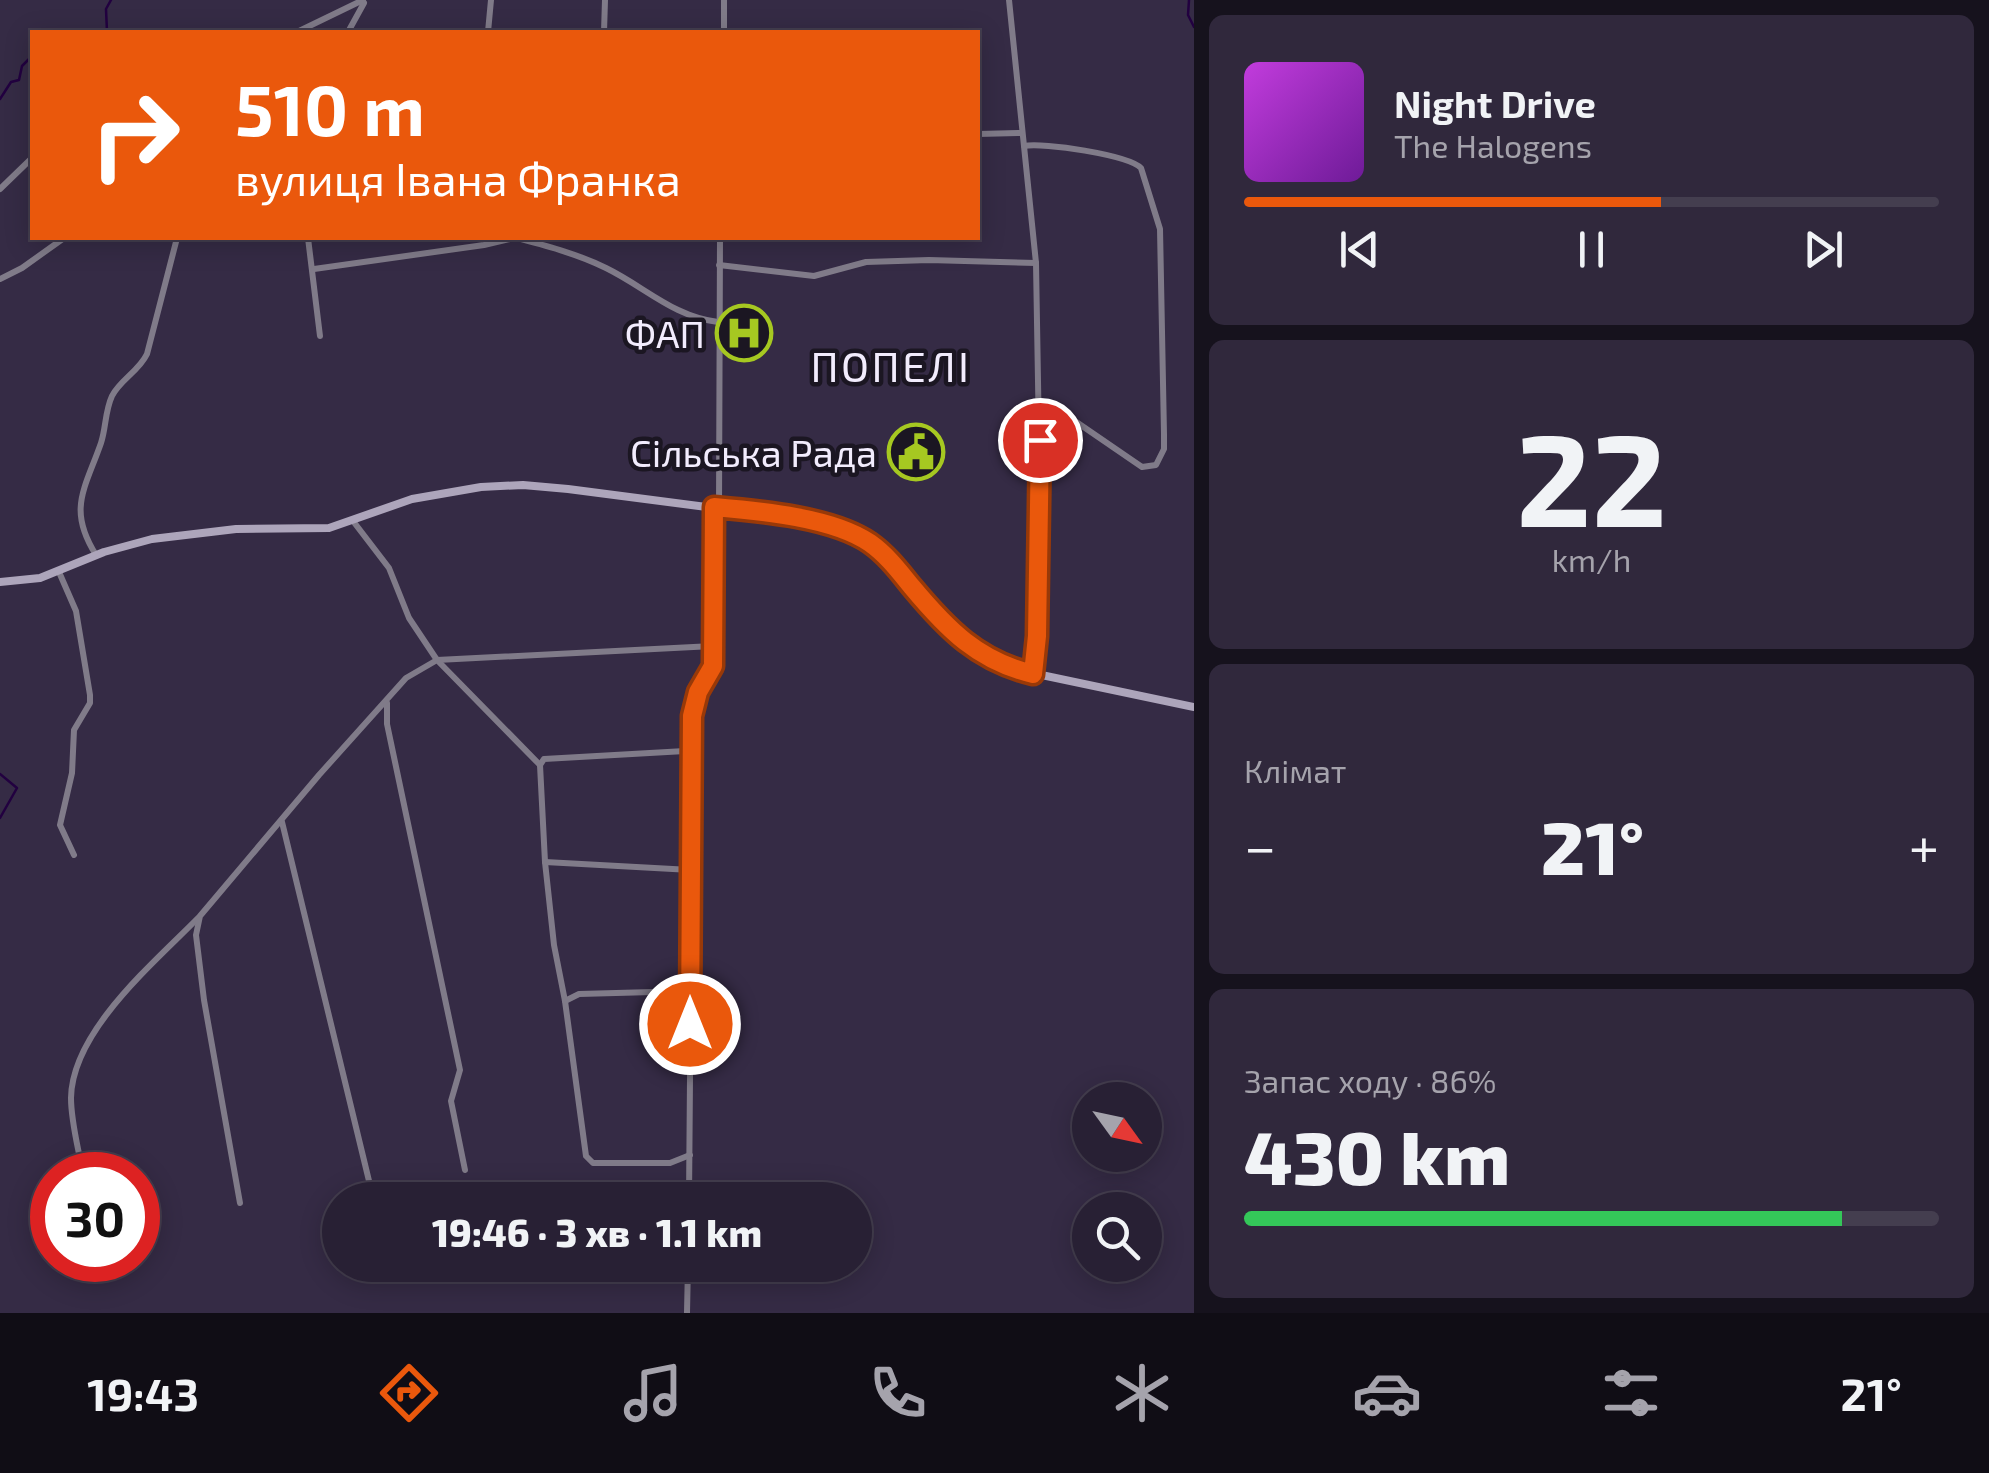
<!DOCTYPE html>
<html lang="uk">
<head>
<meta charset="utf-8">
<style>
	:root { --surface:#282034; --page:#30283c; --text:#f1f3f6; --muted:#a5a3ac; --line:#443e4f; --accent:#ea580c }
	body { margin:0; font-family:"Exo 2",sans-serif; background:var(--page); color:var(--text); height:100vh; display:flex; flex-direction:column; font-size:38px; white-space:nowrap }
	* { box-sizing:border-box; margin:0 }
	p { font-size:32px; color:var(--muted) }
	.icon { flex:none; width:55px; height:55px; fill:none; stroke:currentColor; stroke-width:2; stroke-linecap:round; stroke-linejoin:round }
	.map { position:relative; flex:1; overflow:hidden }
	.panel { display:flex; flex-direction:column; gap:15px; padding:15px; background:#16121d; width:795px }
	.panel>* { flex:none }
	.hud { position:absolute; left:30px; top:30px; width:950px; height:210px; border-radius:0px; box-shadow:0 5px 25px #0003,0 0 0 2px var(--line); background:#ea580c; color:#fff; overflow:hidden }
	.needle { width:65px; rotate:123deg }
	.fabs { position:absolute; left:1072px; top:1082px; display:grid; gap:20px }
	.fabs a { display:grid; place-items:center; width:90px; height:90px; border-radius:50%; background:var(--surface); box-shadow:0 5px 25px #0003,0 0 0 2px var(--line); font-size:50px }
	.speed { position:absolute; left:30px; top:1152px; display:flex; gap:20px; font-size:50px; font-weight:700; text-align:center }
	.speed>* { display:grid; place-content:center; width:130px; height:130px; border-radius:50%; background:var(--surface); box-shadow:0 5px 25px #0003,0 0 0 2px var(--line); line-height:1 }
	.speed .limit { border:15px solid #d22; background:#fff; color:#111 }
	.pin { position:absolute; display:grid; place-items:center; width:85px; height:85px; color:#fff; margin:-42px; border:5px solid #fff; border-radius:50%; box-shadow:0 2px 10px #0007 }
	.me { position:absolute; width:110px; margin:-55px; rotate:0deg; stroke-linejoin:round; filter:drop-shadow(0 0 8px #0008) }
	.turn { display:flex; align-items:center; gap:35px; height:210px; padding:0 40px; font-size:45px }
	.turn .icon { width:130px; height:130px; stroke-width:2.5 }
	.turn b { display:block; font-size:70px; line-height:85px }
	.big { font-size:75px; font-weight:800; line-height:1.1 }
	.panel .card { flex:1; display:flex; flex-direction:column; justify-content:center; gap:15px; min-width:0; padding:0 35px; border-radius:15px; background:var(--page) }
	.panel .dial { align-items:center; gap:0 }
	.dial b { font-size:130px; line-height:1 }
	.song { display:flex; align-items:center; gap:30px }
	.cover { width:120px; height:120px; border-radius:15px; background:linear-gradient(135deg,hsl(290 70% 55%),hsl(280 70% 35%)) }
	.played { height:10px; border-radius:5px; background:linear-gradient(90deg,var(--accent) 60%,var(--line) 60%) }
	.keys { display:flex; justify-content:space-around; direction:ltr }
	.heat { display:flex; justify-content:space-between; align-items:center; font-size:55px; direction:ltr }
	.charge { height:15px; border-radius:8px; background:linear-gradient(90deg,#34c759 86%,var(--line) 0) }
	.trip { position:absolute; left:322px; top:1182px; width:550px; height:100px; border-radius:50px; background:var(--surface); box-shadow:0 5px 25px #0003,0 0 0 2px var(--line); font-weight:800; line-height:100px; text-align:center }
	.tabs { display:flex; height:160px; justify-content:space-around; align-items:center; background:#100d15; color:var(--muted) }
	.tabs .icon { width:70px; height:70px }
	.tabs .selected { color:var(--accent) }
	.tabs b { font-size:45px; color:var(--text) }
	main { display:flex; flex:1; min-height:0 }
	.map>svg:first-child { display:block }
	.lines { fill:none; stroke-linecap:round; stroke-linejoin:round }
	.stream { stroke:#220040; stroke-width:2.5 }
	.minor { stroke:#807b89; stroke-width:6 }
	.secondary { stroke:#ada5bb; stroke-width:8 }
	.route-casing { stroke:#983908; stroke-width:25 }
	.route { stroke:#ea580c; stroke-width:18 }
	.labels { text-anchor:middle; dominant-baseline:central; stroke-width:9; stroke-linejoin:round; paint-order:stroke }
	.poi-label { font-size:38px; fill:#f2ecfd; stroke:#1b1622; text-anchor:end }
	.quarter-label { font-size:42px; letter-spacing:2.5px; fill:#f2ecfd; stroke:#1b1622 }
</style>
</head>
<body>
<main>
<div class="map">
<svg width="1194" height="1313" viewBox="0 0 1194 1313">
	<rect width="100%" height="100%" fill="#352b45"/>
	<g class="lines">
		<g class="stream">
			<polyline points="1189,0 1188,15 1194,27"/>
			<polyline points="55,32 59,30 68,32"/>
			<polyline points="107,32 106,9 111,0"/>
			<polyline points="0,99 11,82 19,80 22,66 32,56"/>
			<polyline points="0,774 17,788 0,818"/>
		</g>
		<g class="minor">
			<polyline points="1009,0 1036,263 1039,440 1037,636 1033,674"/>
			<polyline points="297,32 363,0"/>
			<polyline points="348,32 364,3"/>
			<polyline points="488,32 491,0"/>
			<polyline points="604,32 605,0"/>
			<polyline points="724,32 724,0"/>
			<polyline points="978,134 1021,133"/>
			<path d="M1024,146C1043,142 1128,155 1141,168L1160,229L1164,434V449L1156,465L1142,467L1053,406L1039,400"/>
			<polyline points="0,189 32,158"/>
			<polyline points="308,238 320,336"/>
			<path d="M517,238C547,246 578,254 606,268C645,287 674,317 718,322"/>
			<polyline points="719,265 814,276 866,262 929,260 1036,263"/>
			<polyline points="314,269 484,245 514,238"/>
			<polyline points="0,279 22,268 64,238"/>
			<polyline points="719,507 720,238"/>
			<polyline points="353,521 389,568 409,618 437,660 713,646"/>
			<path d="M96,555C67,509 85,489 101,443C106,428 105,411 112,396C120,380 139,371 147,354L177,238"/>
			<polyline points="59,572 76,611 90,695 90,703 74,730 72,773 60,825 74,855"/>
			<polyline points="387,703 387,724 460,1070 451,1101 465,1170"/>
			<polyline points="540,765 544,759 685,751 691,748"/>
			<polyline points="282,822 370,1185"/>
			<polyline points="545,862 691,870"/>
			<polyline points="565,1001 579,994 690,991"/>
			<path d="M83,1175C79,1150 71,1123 71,1098C72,1031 154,963 198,918"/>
			<polyline points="689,1200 693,716 698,692 713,666 714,507"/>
			<polyline points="240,1203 204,1000 196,935 200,916 319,775 406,678 437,660 540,765 545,862 554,945 565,1001 586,1156 593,1163 670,1163 690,1155"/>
			<polyline points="687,1313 688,1265"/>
		</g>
		<polyline class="secondary" points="0,582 40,578 104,552 152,539 236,529 329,528 412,499 481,487 523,485 568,489 791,518 859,536 890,561 954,635 985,658 1008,668 1194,707"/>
	</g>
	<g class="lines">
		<g class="route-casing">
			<path id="route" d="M690,1024L692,716L698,692L713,666L714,507C759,511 832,517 870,543C887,555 899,571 912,587C947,629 978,661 1033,674L1037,636L1040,440"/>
		</g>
		<use href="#route" class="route"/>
	</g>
	<defs>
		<g id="hospital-ring" transform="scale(2.875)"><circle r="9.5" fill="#1b1622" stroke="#a6c821" stroke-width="1.5"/><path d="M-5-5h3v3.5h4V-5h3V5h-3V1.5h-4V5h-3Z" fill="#a6c821"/></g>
		<g id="civic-ring" transform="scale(2.875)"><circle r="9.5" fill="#1b1622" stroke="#a6c821" stroke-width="1.5"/><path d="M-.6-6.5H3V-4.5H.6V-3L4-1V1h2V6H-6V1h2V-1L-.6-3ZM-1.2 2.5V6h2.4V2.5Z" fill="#a6c821"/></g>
	</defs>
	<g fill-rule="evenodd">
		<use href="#hospital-ring" x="744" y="333"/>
		<use href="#civic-ring" x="916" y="452"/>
	</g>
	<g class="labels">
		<g class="poi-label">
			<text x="705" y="333">ФАП</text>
			<text x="877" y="452">Сільська Рада</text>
		</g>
		<g class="quarter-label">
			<text x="891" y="365">ПОПЕЛІ</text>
		</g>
	</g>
</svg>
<div class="fabs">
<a><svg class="needle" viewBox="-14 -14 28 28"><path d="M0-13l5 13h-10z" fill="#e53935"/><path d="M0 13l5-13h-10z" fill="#a5a3ac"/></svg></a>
<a><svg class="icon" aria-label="search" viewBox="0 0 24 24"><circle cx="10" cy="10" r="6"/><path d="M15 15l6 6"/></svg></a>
</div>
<div class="speed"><div class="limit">30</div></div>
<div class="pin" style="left:1040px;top:440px;background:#d93025"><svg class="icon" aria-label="arrive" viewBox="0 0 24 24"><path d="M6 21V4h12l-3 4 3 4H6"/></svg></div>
<svg class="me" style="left:690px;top:1024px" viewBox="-20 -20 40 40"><circle r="17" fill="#ea580c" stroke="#fff" stroke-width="3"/><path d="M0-11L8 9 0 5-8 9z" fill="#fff"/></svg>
<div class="trip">19:46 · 3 хв · 1.1 km</div>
<div class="hud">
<div class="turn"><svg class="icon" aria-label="right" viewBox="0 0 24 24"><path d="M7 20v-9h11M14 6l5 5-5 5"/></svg><div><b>510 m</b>вулиця Івана Франка</div></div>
</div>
</div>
<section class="panel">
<div class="card">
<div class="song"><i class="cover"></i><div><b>Night Drive</b><p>The Halogens</p></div></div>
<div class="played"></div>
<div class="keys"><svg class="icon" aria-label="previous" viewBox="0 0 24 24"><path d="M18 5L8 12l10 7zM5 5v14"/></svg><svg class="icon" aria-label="pause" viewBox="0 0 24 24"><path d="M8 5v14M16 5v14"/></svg><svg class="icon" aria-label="next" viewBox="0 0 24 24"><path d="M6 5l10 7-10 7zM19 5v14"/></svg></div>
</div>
<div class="card dial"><b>22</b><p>km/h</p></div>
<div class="card"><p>Клімат</p>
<div class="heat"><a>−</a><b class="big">21°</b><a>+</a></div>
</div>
<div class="card"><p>Запас ходу · 86%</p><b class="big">430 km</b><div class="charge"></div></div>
</section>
</main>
<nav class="tabs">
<b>19:43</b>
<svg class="icon selected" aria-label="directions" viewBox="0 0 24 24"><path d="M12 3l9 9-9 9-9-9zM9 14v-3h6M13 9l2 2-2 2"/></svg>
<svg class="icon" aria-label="music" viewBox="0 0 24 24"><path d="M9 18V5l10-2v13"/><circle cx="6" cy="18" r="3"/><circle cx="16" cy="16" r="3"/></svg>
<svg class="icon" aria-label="phone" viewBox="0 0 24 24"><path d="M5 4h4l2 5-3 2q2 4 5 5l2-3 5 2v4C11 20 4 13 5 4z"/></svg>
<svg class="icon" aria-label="climate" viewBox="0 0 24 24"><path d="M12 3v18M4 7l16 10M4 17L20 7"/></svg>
<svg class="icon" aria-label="car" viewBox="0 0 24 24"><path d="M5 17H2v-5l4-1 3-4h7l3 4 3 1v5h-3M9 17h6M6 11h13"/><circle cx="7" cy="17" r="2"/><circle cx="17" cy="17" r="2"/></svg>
<svg class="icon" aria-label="filters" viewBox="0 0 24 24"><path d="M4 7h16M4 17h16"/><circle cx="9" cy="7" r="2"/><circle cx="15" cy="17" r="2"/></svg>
<b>21°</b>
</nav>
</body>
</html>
